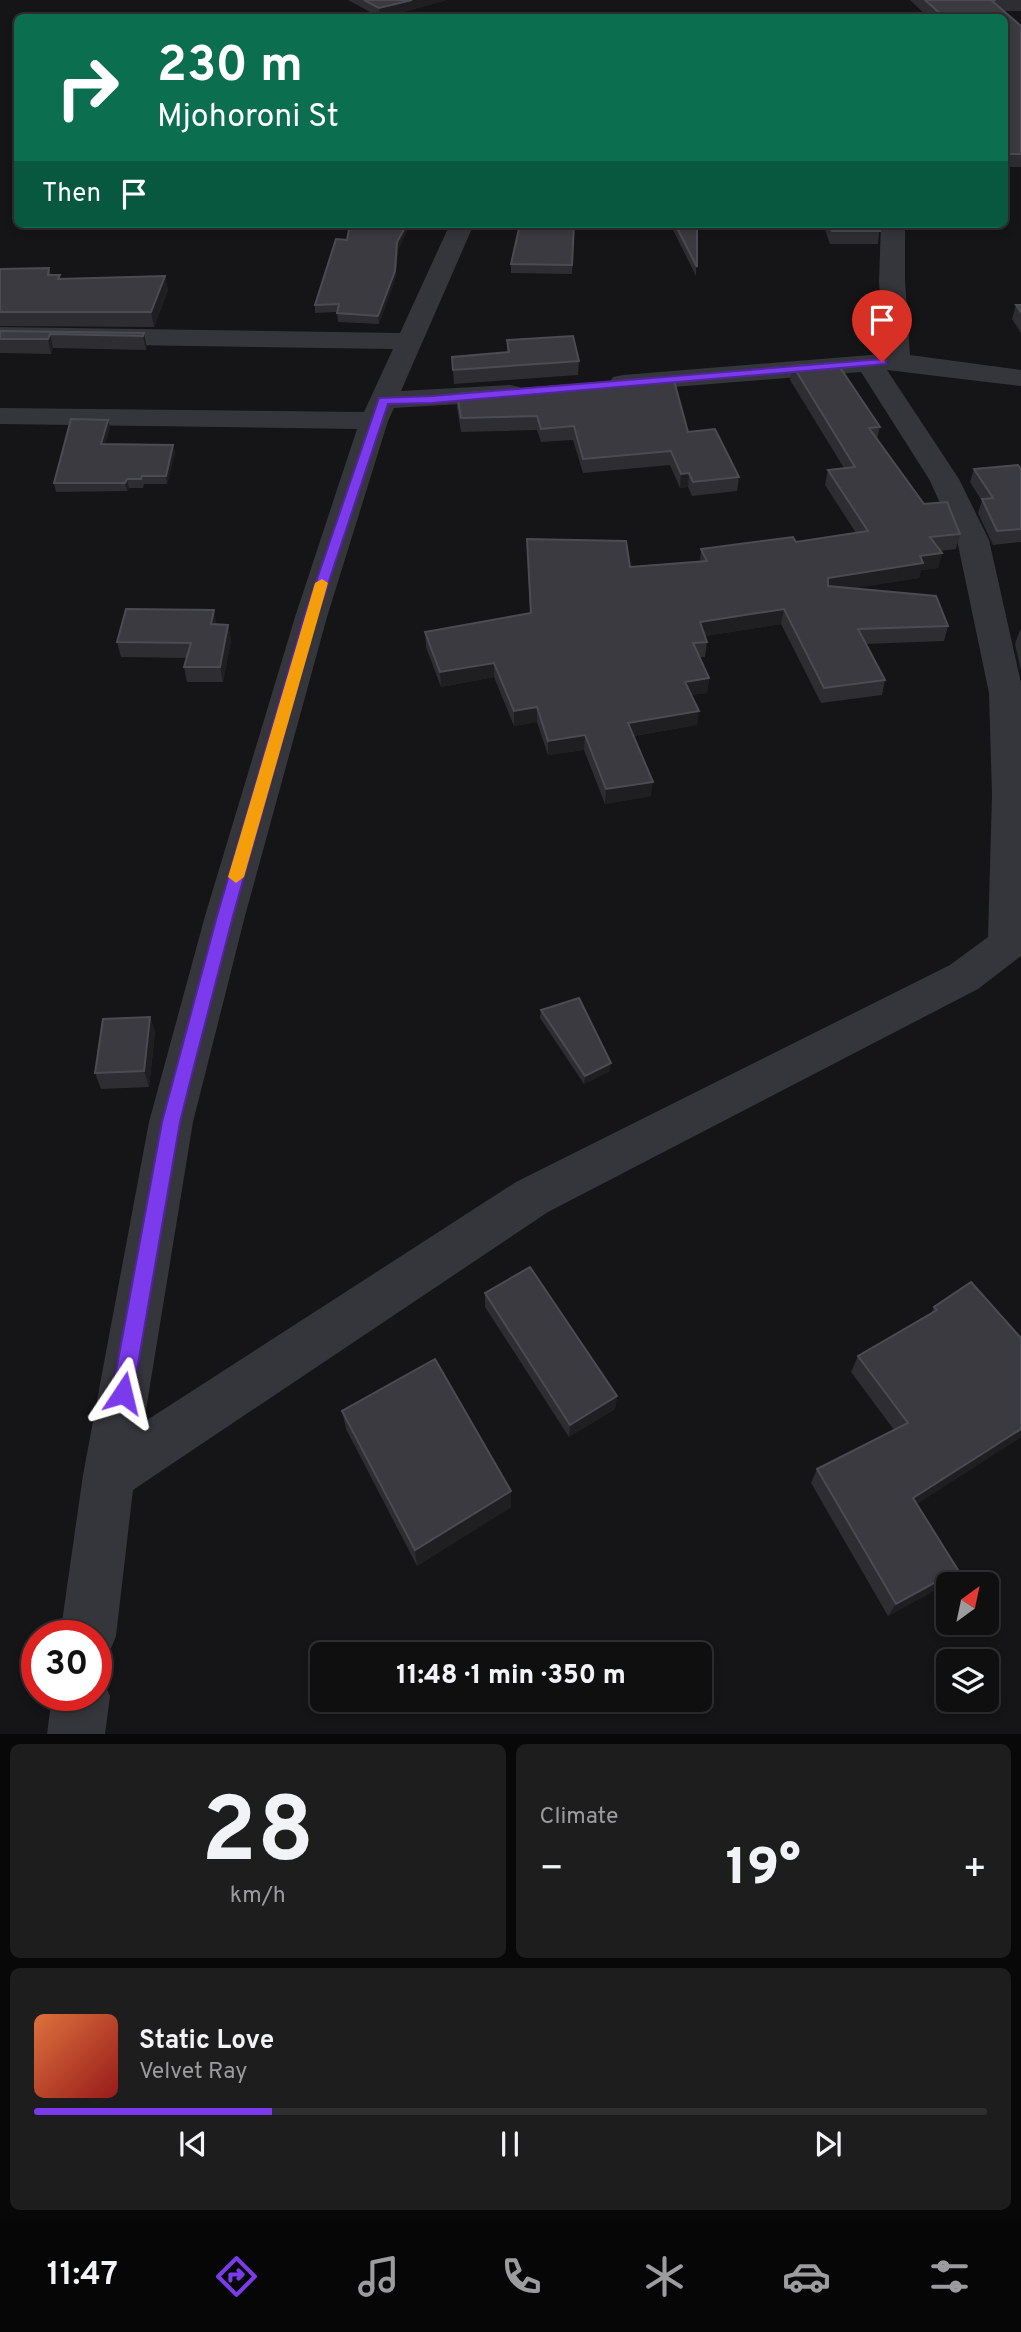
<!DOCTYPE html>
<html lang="en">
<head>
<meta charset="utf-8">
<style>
	:root { --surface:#100f10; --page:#1e1d1e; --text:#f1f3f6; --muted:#9c9c9f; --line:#302f30; --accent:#7c3aed }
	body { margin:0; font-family:Overpass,sans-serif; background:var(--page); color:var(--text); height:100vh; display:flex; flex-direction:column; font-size:26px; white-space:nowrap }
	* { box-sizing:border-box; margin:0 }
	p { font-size:23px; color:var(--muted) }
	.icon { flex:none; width:38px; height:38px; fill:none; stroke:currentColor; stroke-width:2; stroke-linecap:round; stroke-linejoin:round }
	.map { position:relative; height:1734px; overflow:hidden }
	.details { display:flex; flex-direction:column; gap:10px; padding:10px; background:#090809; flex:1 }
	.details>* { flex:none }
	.guide { position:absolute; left:14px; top:14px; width:994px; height:214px; border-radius:10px; box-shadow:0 4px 10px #0003,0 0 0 2px var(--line); background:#0b6e4f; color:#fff; overflow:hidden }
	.needle { width:46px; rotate:33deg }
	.fabs { position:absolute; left:936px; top:1572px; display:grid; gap:14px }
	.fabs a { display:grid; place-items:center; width:63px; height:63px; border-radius:10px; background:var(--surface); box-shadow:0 4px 10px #0003,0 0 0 2px var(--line); font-size:35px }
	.speed { position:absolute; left:21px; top:1620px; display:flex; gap:14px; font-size:35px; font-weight:700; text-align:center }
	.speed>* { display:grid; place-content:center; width:91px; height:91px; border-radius:50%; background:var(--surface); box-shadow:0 4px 10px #0003,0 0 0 2px var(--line); line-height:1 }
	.speed .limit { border:10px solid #d22; background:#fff; color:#111 }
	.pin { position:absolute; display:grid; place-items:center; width:60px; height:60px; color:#fff; margin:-72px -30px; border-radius:50% 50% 50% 0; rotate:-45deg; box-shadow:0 0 7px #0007 }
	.pin .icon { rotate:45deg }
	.me { position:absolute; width:77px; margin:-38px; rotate:10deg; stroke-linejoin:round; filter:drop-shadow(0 0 5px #0008) }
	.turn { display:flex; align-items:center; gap:24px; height:147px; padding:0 28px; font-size:32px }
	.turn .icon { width:91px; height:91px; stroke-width:2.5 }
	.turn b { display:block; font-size:49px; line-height:60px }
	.then { display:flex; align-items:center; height:66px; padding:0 28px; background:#0003; gap:14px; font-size:26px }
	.big { font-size:52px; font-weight:800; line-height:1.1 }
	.details .card { flex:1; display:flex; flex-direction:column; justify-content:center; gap:10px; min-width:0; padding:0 24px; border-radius:10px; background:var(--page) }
	.details .dial { align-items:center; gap:0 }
	.dial b { font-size:91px; line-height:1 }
	.song { display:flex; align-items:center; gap:21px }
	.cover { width:84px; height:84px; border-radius:10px; background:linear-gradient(135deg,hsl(20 70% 55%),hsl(0 70% 35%)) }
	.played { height:7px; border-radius:4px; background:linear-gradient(90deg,var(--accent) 25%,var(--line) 25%) }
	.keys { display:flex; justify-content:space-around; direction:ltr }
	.heat { display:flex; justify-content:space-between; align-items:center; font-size:38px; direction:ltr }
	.details .tiles { flex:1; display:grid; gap:10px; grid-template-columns:1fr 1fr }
	.card:last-child { grid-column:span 2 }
	.trip { position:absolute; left:310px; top:1642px; width:402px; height:70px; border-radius:10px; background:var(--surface); box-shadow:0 4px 10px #0003,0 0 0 2px var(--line); font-weight:800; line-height:70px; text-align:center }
	.tabs { display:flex; height:112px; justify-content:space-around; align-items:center; background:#060606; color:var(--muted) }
	.tabs .icon { width:49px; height:49px }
	.tabs .selected { color:var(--accent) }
	.tabs b { font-size:32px; color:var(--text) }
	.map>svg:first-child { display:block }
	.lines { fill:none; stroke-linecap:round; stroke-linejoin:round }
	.minor { fill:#35353c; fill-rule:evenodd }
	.wall { fill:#2e2d32 }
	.shaded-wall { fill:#1f1e21 }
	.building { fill:#3b3a40; stroke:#4b4b53; stroke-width:2 }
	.route { fill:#7c3aed; stroke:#51269a; stroke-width:2 }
	.slow { fill:#f59e0b }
</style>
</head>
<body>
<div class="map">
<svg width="1021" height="1734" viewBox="0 0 1021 1734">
	<rect width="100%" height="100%" fill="#151416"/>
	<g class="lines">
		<g class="minor">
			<polygon points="450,224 474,224 401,391 510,385 520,387 524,393 520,399 510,401 394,408 388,421 327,617 245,916 193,1122 144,1422 516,1182 950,965 988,937 992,795 989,693 957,540 929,479 861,372 623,391 613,389 609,383 613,377 623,375 883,354 879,281 881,224 905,224 905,281 910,355 1021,370 1021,386 887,370 959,479 989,540 1021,683 1021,956 978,989 548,1212 133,1490 116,1636 108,1656 96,1661 96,1636 60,1636 83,1475 149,1122 205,916 295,617 357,429 0,424 0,408 364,412 393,349 0,343 0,327 400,333"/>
			<polygon points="96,1674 101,1676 110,1696 105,1734 47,1734 52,1696 96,1696"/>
		</g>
	</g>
	<g class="wall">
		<polygon points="348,0 447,0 381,18"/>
		<polygon points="910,0 1021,0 1021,11 1004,11 1021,26 1021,167 1004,167 1004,18 929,18"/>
		<polygon points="574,224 572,274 511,273 511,264"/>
		<polygon points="670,224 697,224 696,276"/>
		<polygon points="823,224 880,224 878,244 830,244"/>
		<polygon points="347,240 398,250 395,280 379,324 338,322 337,312 315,313 315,305"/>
		<polygon points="49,268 51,275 61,279 165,276 168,290 154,327 0,326 0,269"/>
		<polygon points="1016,305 1021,305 1021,333 1012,319"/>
		<polygon points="0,331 144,333 147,348 146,350 53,348 51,354 0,353"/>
		<polygon points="507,340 579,361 578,375 454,384 452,357 507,352"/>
		<polygon points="793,366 880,427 877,439 924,504 960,534 956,549 940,551 942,553 938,568 921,570 919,578 852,588 948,626 944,641 865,644 885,680 882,695 821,703 781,624 705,636 707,642 705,657 700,657 709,678 707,693 691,695 697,725 634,736 651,796 605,804 584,750 548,755 537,722 514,726 494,677 441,687 426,647 425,632 530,613 527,539 630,567 700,562 701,549 796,542 856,533 825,485 828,470 844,468 790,380"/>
		<polygon points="457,394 688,432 739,477 737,491 692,496 688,487 680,488 670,465 583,473 573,440 541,442 537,430 461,432 457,408"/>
		<polygon points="108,420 110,428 105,444 173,445 175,453 167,484 144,484 143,488 129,488 127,491 56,492 54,483"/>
		<polygon points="974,469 1021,469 1021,542 993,545 978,513 982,501 970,482"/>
		<polygon points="217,624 228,625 231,640 223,682 187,682 184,667 187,658 121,657 117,642"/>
		<polygon points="1020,630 1021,630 1021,671 1015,644"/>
		<polygon points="541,1010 610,1071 584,1084 540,1018"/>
		<polygon points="150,1017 155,1032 149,1087 101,1089 95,1073"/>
		<polygon points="485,1293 617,1396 615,1409 569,1437 485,1307"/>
		<polygon points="934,1307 1021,1338 1021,1437 916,1504 958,1570 948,1583 888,1616 811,1483 817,1469 894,1430 851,1372 858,1356 931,1313"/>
		<polygon points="342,1411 511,1491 511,1507 417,1566 346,1429"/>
	</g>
	<g class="shaded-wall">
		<polygon points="412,0 447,0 380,18 379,8"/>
		<polygon points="407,224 411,224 398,250 395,280 379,324 378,316 397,242"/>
		<polygon points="165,276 168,290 154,327 151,312"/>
		<polygon points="144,333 147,348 146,350 143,336"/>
		<polygon points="50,334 53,348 51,354 48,339"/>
		<polygon points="108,420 110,428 103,453 101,444"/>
		<polygon points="173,445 175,453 167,484 166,476"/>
		<polygon points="689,473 688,487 680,488 681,474"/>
		<polygon points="127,479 129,488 127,491 125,483"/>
		<polygon points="942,553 938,568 921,570 919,578 825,593 828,578 920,556"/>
		<polygon points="784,609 781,624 698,637 700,622"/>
		<polygon points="214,610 217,625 211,624"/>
		<polygon points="228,625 231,640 223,682 220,667"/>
		<polygon points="494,663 494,677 441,687 440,672"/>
		<polygon points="709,678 707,693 683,696 685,682"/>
		<polygon points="537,707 537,722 514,726 514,711"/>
		<polygon points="699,711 697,725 627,737 628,723"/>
		<polygon points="585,735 584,750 548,755 548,741"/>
		<polygon points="653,782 651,796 605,804 606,789"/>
		<polygon points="150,1017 155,1032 149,1087 144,1071"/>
		<polygon points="611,1063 610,1071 584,1084 585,1076"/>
		<polygon points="617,1396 615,1409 569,1437 570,1425"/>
		<polygon points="1021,1429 1021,1437 905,1512 913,1498"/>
		<polygon points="511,1491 511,1507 417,1566 415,1550"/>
		<polygon points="958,1570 948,1583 888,1616 896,1604"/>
	</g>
	<g class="building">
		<polygon points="364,0 412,0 379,8"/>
		<polygon points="925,0 996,0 991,0 1021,26 1021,154 1004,154 1004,18 945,18"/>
		<polygon points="350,224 407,224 397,242 395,271 378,316 337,313 339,304 315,305 336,239 347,240"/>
		<polygon points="520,224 574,224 572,265 511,264"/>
		<polygon points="675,224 697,224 697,267"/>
		<polygon points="829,224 880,224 880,231 832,231"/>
		<polygon points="49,268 48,275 60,275 58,279 165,276 151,312 0,312 0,269"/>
		<polygon points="1016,305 1021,305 1021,312"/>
		<polygon points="0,331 144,333 143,336 50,334 48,339 0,339"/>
		<polygon points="573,336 579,361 453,370 452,357 509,352 507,340"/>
		<polygon points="837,363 880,427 869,428 924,504 947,502 960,534 930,537 942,553 920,556 923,563 828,578 828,586 936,596 948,626 858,629 885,680 824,688 784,609 700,622 707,642 693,643 709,678 685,682 699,711 628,723 653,782 606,789 585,735 548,741 537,707 514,711 494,663 440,672 425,632 531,613 527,539 626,541 630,567 707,561 701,549 793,537 796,542 868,531 828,470 855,467 793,366"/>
		<polygon points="673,377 688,432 715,429 739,477 693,482 689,473 681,474 671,451 583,459 574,426 541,429 537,416 461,418 457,394"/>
		<polygon points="71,419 108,420 101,444 173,445 166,476 142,476 141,479 127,479 125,483 54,483"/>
		<polygon points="1018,465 1021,469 1021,529 997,531 982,499 993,498 974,469"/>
		<polygon points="126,609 214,610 211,624 228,625 220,667 184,667 191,643 117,642"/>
		<polygon points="579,998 611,1063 585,1076 541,1010"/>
		<polygon points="150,1017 144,1071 95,1073 103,1019"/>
		<polygon points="530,1267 617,1396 570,1425 485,1293"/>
		<polygon points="971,1282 1021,1338 1021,1429 913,1498 958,1570 896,1604 817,1469 908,1423 858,1356 937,1310 934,1307"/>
		<polygon points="435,1359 511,1491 415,1550 342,1411"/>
	</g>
	<polygon class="route" points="882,359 886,360 886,364 432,403 388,404 317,617 233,916 193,1070 180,1122 133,1393 130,1400 123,1403 115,1400 112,1393 162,1122 217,916 304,617 379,398 432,396"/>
	<polygon class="slow" points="322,579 328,583 244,877 236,883 228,877 315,583"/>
</svg>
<div class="fabs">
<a><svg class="needle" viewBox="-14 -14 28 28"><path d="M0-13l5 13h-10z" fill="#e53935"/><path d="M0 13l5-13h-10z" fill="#9c9c9f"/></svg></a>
<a><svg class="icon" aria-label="layers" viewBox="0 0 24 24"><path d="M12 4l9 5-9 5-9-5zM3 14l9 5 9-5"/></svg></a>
</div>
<div class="speed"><div class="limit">30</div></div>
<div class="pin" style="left:882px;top:362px;background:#d93025"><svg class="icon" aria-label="arrive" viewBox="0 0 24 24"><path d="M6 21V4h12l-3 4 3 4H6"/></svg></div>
<svg class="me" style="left:123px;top:1393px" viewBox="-20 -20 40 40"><path d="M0-17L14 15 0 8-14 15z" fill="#7c3aed" stroke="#fff" stroke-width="4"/></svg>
<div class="trip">11:48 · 1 min · 350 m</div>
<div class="guide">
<div class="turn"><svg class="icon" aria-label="right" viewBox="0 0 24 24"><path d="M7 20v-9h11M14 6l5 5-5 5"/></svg><div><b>230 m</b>Mjohoroni St</div></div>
<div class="then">Then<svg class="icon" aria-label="arrive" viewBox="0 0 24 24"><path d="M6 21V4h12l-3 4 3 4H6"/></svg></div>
</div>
</div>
<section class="details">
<div class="tiles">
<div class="card dial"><b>28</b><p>km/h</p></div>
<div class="card"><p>Climate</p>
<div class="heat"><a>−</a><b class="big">19°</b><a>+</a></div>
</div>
<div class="card">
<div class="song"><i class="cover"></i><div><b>Static Love</b><p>Velvet Ray</p></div></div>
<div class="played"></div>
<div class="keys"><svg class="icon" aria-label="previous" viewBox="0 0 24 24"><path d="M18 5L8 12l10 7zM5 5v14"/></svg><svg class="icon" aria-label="pause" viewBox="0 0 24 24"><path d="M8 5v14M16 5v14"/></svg><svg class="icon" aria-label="next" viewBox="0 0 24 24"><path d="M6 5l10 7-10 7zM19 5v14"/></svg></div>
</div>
</div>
</section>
<nav class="tabs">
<b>11:47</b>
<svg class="icon selected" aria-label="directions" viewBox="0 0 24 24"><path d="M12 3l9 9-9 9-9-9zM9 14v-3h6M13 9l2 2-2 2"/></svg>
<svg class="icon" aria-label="music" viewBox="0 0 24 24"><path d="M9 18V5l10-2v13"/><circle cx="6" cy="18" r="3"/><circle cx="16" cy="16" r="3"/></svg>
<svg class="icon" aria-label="phone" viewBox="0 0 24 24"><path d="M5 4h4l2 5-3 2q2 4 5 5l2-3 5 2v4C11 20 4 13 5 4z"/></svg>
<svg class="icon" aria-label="climate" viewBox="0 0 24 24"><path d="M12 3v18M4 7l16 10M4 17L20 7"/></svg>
<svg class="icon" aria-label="car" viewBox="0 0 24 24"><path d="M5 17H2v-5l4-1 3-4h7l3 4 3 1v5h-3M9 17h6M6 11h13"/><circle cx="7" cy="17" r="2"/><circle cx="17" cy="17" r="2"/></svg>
<svg class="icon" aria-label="filters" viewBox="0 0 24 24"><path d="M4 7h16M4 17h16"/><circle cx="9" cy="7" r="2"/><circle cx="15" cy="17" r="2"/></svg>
</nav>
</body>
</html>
